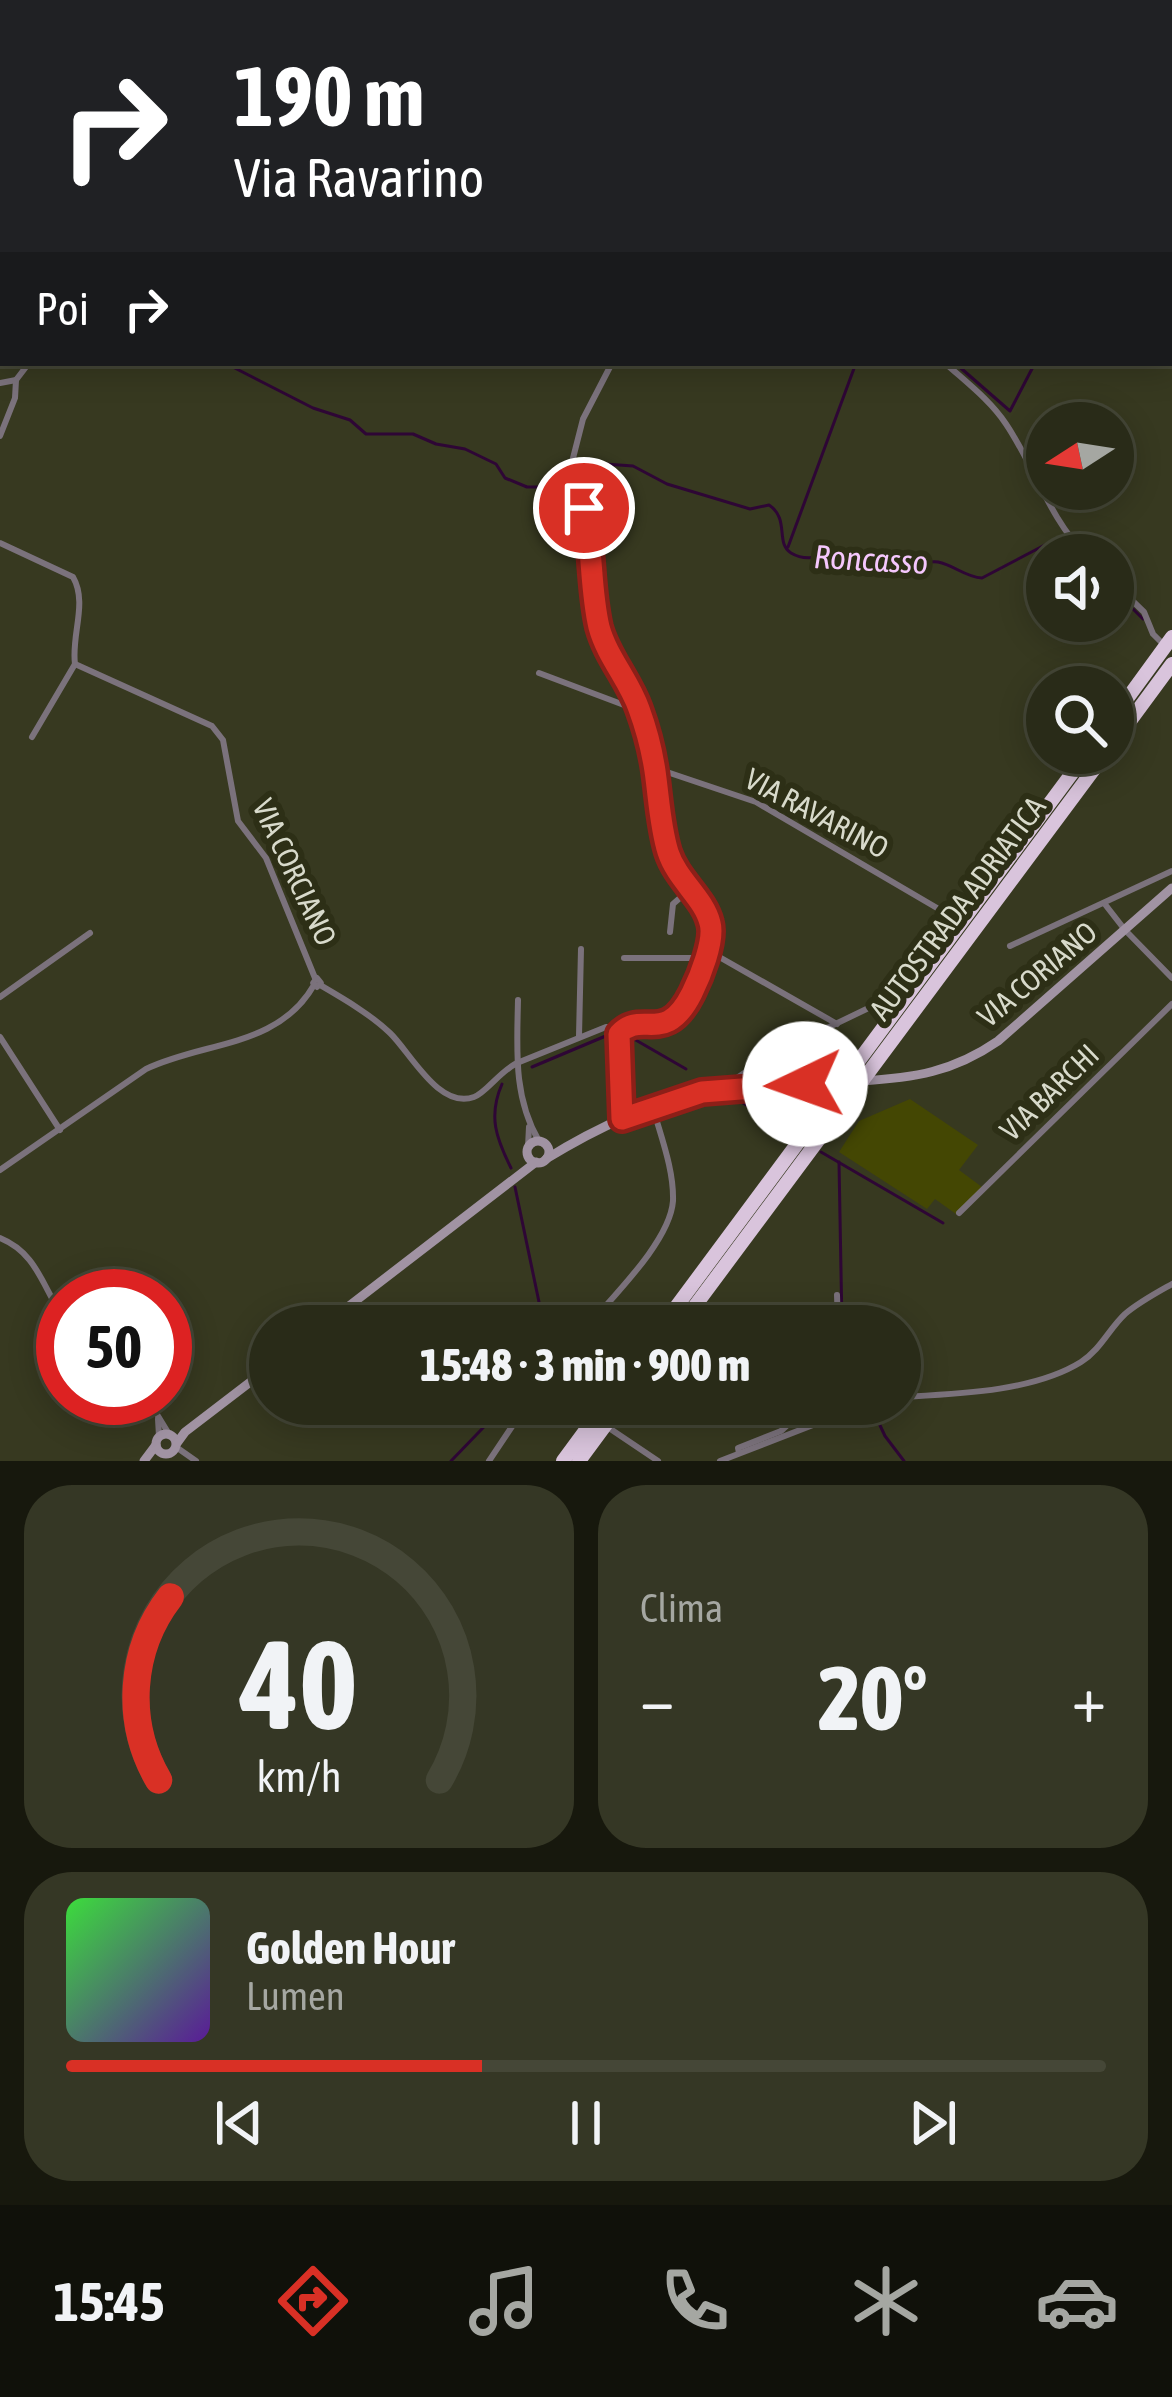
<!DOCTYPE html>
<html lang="it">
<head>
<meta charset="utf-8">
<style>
	:root { --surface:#292b18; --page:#353725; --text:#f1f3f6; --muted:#a5a7a2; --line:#454737; --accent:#d93025 }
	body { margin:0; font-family:"Asap Condensed",sans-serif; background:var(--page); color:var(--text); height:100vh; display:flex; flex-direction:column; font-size:45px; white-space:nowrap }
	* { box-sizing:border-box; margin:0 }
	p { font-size:39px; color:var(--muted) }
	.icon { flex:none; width:66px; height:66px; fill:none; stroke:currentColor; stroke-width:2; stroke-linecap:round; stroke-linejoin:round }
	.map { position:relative; height:1461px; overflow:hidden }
	.side { display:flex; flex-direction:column; gap:24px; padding:24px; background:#17180d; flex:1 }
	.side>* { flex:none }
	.top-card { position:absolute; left:0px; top:0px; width:1173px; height:366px; box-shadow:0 6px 30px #0003,0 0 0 3px var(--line); background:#202124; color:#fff; overflow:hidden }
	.needle { width:78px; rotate:258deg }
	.buttons { position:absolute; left:1026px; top:402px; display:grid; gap:24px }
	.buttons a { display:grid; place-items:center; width:108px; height:108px; border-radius:50%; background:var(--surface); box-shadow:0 6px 30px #0003,0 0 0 3px var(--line); font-size:60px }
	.speed { position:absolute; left:36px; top:1269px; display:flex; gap:24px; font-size:60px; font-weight:700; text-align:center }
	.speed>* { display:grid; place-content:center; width:156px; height:156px; border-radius:50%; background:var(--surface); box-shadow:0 6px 30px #0003,0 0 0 3px var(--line); line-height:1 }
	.speed .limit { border:18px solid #d22; background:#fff; color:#111 }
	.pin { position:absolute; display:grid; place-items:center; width:102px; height:102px; color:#fff; margin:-51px; border:6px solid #fff; border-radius:50%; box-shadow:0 3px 12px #0007 }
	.me { position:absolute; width:132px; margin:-66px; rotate:267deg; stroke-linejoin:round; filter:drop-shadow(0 0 9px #0008) }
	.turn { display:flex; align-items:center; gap:42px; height:252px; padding:0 36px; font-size:54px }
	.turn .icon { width:156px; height:156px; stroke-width:2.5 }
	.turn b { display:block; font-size:84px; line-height:102px }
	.then { display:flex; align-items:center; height:114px; padding:0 36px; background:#0003; gap:24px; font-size:45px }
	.big { font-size:90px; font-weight:800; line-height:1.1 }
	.side .widget { flex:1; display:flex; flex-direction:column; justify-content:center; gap:18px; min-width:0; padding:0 42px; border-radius:48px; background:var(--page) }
	.side .dial { align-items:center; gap:0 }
	.dial svg { height:312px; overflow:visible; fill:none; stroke:var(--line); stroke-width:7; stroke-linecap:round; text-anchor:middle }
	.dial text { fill:var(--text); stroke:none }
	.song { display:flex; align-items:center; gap:36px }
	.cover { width:144px; height:144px; border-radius:18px; background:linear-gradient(135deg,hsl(120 70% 55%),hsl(270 70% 35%)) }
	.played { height:12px; border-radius:6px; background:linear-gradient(90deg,var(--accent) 40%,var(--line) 40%) }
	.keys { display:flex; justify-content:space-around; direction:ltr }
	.heat { display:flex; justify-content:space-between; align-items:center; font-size:66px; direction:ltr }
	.side .tiles { flex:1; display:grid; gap:24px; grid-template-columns:1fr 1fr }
	.widget:last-child { grid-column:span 2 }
	.trip { position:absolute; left:249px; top:1305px; width:672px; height:120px; border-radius:60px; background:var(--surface); box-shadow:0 6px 30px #0003,0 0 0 3px var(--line); font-weight:800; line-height:120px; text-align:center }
	.tabs { display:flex; height:192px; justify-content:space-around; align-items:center; background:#10110a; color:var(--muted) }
	.tabs .icon { width:84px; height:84px }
	.tabs .current { color:var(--accent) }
	.tabs b { font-size:54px; color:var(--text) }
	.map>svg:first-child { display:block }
	.green { fill:#444703 }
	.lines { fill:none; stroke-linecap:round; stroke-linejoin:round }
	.stream { stroke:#2e0635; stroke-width:3 }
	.street { stroke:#7b727c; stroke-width:6 }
	.secondary { stroke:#a193a3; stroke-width:9 }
	.highway { stroke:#d9c4dc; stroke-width:14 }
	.route-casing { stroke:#8d1f18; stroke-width:30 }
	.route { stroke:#d93025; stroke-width:21 }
	.labels { text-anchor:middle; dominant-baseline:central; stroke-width:12; stroke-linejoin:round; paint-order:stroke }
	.street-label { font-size:30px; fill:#d8dacb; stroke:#2d2f16 }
	.water-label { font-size:33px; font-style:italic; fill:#f5c7fd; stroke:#2d2f16 }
</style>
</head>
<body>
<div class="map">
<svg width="1172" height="1461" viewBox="0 0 1172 1461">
	<rect width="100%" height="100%" fill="#373920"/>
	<polygon class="green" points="910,1099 978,1145 959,1170 982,1187 956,1214 935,1199 927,1209 839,1152 859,1121"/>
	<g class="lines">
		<g class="stream">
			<polyline points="0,292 3,292"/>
			<polyline points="1170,325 1172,328"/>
			<polyline points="225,363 313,408 350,420 366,434 413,434 436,444 465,449 496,464 505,478 527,487 544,487 567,479"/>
			<polyline points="955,363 1010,411 1035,363"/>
			<path d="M577,476L591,463L633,466L667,484L750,509L769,505C790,519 775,543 791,553C811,565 827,551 846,551C858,551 873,554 883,559C893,563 890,565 901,566C913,567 926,560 938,562C954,565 965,577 982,578L1060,537L1079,555"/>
			<polyline points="788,547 856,363"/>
			<polyline points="1113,589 1143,619"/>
			<polyline points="627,1035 686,1069"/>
			<polyline points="532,1067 608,1035 614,1035"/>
			<path d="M502,1084C488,1116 496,1138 511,1168"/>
			<polyline points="743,1103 788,1129"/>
			<polyline points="821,1152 943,1223"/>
			<polyline points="839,1162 842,1326"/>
			<polyline points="515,1187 544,1326"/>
			<polyline points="870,1404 885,1436 904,1461"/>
			<polyline points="451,1461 506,1404"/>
		</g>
		<g class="street">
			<polyline points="155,3 157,0"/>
			<polyline points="695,3 700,0"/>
			<polyline points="985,3 987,0"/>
			<polyline points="1170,23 1172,20"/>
			<polyline points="612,363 583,419 571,466 589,529 599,626 608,653 630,687 640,711 655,768 660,816 668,852 685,885 707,916 712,936 701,974 678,1016 661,1024 629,1025 619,1034 622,1119"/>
			<path d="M945,363C966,382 990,400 1006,424C1035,467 1049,518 1086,555"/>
			<polyline points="0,383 16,380 29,363"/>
			<polyline points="0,436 15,398 16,380"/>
			<path d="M0,543L73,577C88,603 71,635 75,664L212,726L223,740L238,821L266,858L315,978"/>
			<polyline points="1113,582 1144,612 1153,634 1161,642"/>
			<polyline points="539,673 640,711"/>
			<polyline points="32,737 75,664"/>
			<polyline points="655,768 756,802 937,908 943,914 942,920 931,938 879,1003 769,1056 737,1078"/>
			<polyline points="1104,903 1125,930 1172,978"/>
			<polyline points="670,932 673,904 689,890"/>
			<polyline points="1010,946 1172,871"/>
			<polyline points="707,950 837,1024"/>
			<polyline points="624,958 705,958"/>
			<polygon points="317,978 321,983 317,987 313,983"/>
			<path d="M320,985C344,999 370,1014 390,1033C410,1052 439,1110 474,1097C486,1093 499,1072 517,1063L606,1027L623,1028"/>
			<polyline points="0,997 90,933"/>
			<path d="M518,1000C517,1049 513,1097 539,1141"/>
			<polyline points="579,1036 581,949"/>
			<polyline points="0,1037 60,1130"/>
			<polyline points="528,1147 529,1127"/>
			<path d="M0,1170L146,1069C204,1041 278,1048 314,985"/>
			<polyline points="959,1213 1172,1004"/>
			<path d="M0,1238C37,1253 42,1286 63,1317"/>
			<polyline points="837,1295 838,1326"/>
			<path d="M588,1326C614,1295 670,1241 673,1201C674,1170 661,1137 653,1108"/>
			<path d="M900,1397C955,1394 1033,1392 1081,1362C1101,1349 1109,1329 1125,1314C1139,1302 1156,1293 1172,1284"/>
			<polyline points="147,1398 169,1434"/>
			<polyline points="576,1404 596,1418"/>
			<polyline points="158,1419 159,1436"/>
			<polyline points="606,1426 658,1461"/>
			<polyline points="176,1447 196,1461"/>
			<polyline points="739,1453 738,1448 781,1431 810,1404"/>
			<polyline points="489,1461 527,1404"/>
			<polyline points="720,1461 813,1425 849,1404"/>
		</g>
		<g class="secondary">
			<path d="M860,1081C914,1078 953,1072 998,1041L1172,888"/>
			<circle cx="538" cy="1152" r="11"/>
			<path d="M546,1159C593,1130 647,1104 702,1092C747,1082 797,1084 843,1082"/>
			<polyline points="323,1326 536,1162"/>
			<circle cx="166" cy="1444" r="10"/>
			<polyline points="177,1443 185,1432 270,1367"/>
			<polyline points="144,1461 156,1445"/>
		</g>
		<g class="highway">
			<polyline points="1113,718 1172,637"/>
			<polyline points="1113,744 1172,664"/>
			<polyline points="662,1326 1087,753"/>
			<polyline points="680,1326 1106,753"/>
			<polyline points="563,1461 605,1404"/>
			<polyline points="579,1461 621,1404"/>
		</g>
	</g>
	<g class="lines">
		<g class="route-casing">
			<path id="route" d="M584,508C593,548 590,589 599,627C607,657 629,680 639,709C646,728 652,751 655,771C659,799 660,826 668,852C677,880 704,898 710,923C715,940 700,977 692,993C665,1047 642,1009 619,1034L622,1119L702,1092L805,1084"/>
		</g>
		<use href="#route" class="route"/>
	</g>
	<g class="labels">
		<g class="street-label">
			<text transform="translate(817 813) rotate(28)">VIA RAVARINO</text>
			<text transform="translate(295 872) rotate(65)">VIA CORCIANO</text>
			<text transform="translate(957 908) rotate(-53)">AUTOSTRADA ADRIATICA</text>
			<text transform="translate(1037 974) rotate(-40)">VIA CORIANO</text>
			<text transform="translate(1049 1092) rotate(-44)">VIA BARCHI</text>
		</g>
		<g class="water-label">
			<text transform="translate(871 559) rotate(3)">Roncasso</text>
		</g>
	</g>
</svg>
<div class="buttons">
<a><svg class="needle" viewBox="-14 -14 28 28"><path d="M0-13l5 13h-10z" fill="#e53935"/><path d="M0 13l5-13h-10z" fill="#a5a7a2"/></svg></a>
<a><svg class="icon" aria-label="sound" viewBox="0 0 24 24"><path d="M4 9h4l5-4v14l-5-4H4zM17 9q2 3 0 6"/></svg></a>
<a><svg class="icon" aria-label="search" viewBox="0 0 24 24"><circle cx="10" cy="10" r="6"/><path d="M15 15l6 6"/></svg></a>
</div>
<div class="speed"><div class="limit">50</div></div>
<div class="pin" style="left:584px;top:508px;background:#d93025"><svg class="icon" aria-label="arrive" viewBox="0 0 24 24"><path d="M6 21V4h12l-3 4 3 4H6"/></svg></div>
<svg class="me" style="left:805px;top:1084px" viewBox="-20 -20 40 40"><circle r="19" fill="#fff"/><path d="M0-13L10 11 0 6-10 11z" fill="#d93025"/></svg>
<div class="trip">15:48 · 3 min · 900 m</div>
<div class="top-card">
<div class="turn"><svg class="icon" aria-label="right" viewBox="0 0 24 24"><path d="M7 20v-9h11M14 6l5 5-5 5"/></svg><div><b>190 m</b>Via Ravarino</div></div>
<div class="then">Poi<svg class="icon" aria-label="right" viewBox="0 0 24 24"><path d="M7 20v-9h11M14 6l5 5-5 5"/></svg></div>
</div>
</div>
<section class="side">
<div class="tiles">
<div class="widget dial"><svg viewBox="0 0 100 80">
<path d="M14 69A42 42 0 1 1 86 69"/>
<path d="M14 69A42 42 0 0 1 17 22" stroke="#d93025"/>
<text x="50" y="56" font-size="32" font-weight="700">40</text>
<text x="50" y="72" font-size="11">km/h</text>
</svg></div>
<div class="widget"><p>Clima</p>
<div class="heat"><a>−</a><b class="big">20°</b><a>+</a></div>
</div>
<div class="widget">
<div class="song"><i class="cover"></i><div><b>Golden Hour</b><p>Lumen</p></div></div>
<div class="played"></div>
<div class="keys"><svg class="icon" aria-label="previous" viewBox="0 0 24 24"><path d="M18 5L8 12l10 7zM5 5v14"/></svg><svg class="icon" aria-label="pause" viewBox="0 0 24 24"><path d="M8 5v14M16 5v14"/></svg><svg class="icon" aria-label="next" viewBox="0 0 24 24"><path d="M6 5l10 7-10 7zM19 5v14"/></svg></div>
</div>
</div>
</section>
<nav class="tabs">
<b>15:45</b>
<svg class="icon current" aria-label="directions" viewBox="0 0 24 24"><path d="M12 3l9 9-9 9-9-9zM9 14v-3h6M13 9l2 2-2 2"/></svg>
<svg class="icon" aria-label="music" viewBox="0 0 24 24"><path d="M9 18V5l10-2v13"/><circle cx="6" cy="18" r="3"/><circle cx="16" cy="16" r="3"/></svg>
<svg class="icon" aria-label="phone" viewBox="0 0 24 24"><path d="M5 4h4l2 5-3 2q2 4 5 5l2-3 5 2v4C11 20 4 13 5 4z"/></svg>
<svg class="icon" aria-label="climate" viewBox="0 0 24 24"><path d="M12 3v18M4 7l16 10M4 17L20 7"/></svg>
<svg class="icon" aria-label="car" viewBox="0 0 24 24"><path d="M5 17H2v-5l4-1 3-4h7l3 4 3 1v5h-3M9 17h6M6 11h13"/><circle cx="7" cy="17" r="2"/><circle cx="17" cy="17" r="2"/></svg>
</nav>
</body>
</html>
